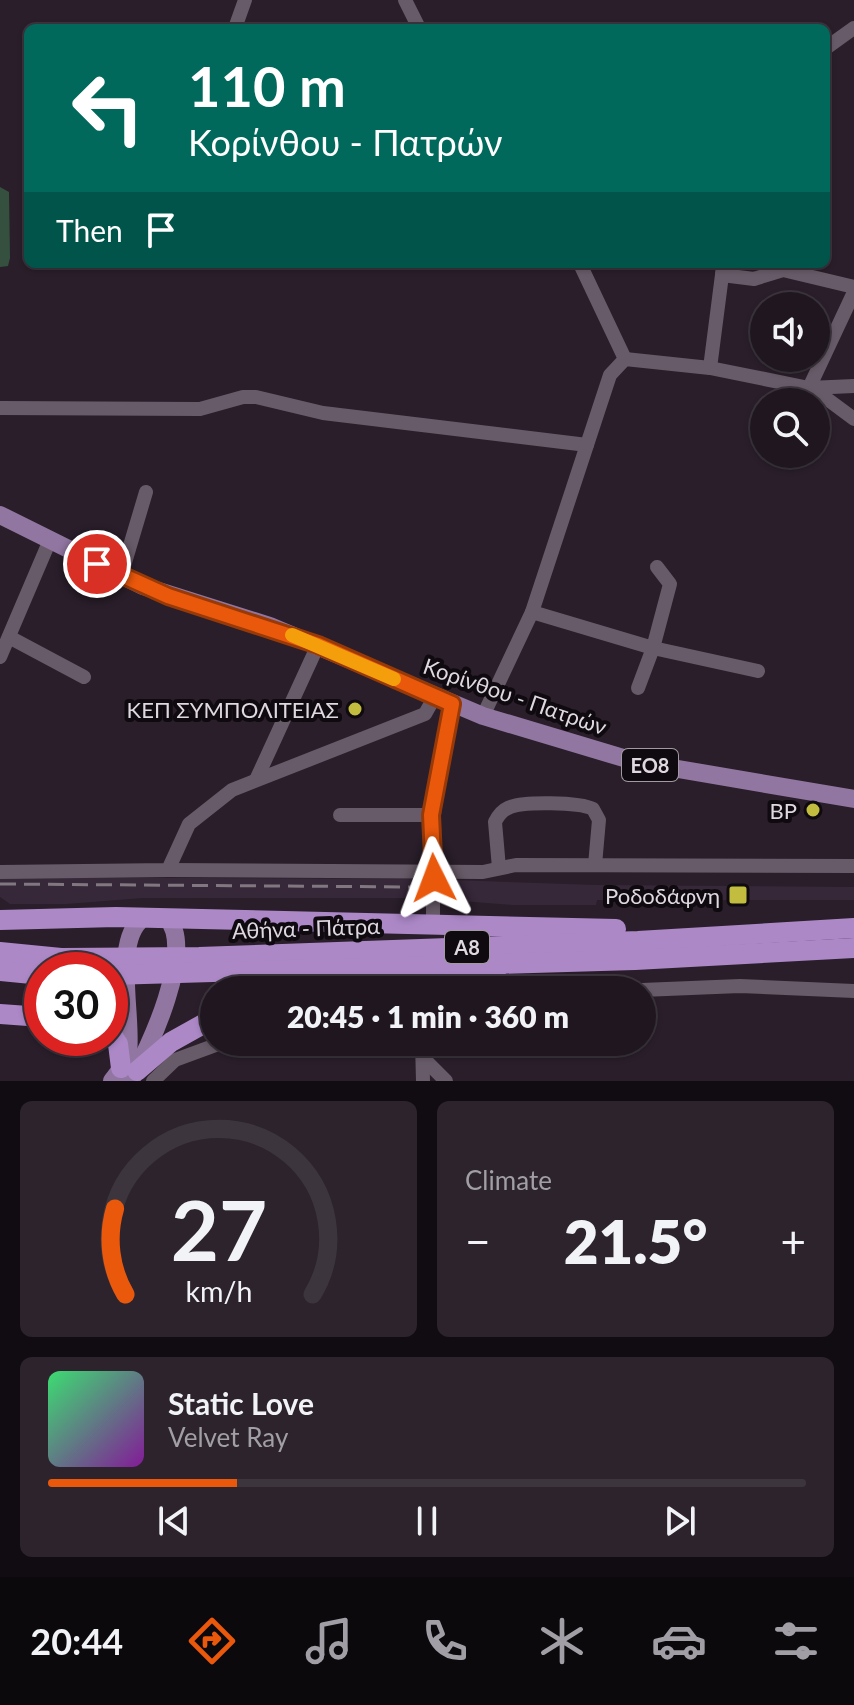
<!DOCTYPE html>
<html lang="en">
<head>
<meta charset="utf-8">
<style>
	:root { --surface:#1f1620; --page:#2c232d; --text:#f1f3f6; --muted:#a19fa5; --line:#3c353e; --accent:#ea580c }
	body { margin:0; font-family:Lato,sans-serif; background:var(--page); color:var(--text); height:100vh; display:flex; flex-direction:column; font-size:30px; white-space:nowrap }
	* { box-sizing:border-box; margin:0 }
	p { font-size:26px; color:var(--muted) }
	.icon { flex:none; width:44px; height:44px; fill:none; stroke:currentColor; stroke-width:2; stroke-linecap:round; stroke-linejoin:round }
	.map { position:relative; height:1081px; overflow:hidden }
	.sheet { display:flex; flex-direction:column; gap:20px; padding:20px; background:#110c12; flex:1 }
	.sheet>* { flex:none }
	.guide { position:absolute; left:24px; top:24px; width:806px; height:244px; border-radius:12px; box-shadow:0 2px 6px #0004,0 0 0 2px var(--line); background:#00695c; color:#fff; overflow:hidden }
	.buttons { position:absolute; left:750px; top:292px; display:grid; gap:16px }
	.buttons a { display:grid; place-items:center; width:80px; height:80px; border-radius:50%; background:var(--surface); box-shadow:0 2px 6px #0004,0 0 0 2px var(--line); font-size:40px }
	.speed { position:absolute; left:24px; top:952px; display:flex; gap:16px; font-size:40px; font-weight:700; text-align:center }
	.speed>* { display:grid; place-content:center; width:104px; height:104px; border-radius:50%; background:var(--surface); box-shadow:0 2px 6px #0004,0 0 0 2px var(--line); line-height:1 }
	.speed .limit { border:12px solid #d22; background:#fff; color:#111 }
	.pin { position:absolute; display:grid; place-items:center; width:68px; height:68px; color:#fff; margin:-34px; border:4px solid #fff; border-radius:50%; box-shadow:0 2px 8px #0007 }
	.me { position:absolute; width:88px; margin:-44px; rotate:357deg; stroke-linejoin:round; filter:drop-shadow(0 0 6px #0008) }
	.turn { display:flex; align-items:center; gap:28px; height:168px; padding:0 32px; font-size:36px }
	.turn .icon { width:104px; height:104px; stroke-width:2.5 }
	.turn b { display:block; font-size:56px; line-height:68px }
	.then { display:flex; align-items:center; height:76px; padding:0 32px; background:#0003; gap:16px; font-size:30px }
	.big { font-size:60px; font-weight:800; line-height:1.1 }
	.sheet .card { flex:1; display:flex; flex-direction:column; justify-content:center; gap:12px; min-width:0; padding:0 28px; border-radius:12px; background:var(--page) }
	.sheet .dial { align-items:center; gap:0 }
	.dial svg { height:208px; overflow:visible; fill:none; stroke:var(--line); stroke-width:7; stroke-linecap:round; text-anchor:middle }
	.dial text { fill:var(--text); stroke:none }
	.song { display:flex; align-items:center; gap:24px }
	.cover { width:96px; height:96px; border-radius:12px; background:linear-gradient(135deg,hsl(140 70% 55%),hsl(290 70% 35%)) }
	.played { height:8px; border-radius:4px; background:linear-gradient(90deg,var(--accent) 25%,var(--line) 25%) }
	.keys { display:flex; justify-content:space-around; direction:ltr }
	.heat { display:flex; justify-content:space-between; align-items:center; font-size:44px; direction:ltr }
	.sheet .tiles { flex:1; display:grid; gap:20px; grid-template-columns:1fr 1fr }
	.card:last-child { grid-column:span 2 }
	.trip { position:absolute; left:200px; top:976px; width:456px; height:80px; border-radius:40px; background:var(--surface); box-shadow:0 2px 6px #0004,0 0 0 2px var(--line); font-weight:800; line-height:80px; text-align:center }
	.dock { display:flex; height:128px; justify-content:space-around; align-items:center; background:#0c090d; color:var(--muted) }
	.dock .icon { width:56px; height:56px }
	.dock .selected { color:var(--accent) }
	.dock b { font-size:36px; color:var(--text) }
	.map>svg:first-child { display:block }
	.built { fill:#372839 }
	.green { fill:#365040 }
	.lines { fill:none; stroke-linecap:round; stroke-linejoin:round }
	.minor { stroke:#685b69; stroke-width:14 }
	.major { stroke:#9176a1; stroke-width:18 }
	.highway { stroke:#ac88c7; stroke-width:20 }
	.rail { stroke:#807781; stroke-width:3; stroke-dasharray:16 8; stroke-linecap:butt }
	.route-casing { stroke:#983908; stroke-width:20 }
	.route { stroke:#ea580c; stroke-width:14 }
	.slow { stroke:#f59e0b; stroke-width:14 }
	.poi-dot { fill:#c2bd3f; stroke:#0f0a0f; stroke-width:3 }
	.labels { text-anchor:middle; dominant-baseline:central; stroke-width:8; stroke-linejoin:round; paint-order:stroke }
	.shield { fill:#0f0a0f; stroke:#a19aa1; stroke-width:2 }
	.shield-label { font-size:20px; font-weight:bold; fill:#dfd8e0 }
	.street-label { font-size:22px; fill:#dfd8e0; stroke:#0f0a0f }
	.poi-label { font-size:22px; fill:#dfd8e0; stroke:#0f0a0f; text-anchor:end }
</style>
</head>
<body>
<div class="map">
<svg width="854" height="1081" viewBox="0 0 854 1081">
	<rect width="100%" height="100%" fill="#291e2a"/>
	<polygon class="built" points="0,877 426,879 596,885 854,887 854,900 597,900 596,905 513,905 421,898 143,898 66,904 10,904 0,897"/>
	<polygon class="green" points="0,187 9,192 10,258 8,266 0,267"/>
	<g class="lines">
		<g class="minor">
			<polyline points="405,0 419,28"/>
			<polyline points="235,28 245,0"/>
			<polyline points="826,48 854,28"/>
			<polyline points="580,264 625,359"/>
			<polyline points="723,264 722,275 754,279 783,270 854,287"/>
			<polyline points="854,292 809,388 854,386"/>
			<polyline points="710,368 809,388"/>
			<polyline points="815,390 854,419"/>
			<polyline points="0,408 200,409 243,397 256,397 323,413 587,445"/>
			<polyline points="121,576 146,492"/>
			<polyline points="532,612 653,648 758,671"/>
			<polyline points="9,637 84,677"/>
			<polyline points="0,657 50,540"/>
			<polyline points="638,688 653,648 670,584 657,567"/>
			<polyline points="483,716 532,612 610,375 625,359 710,368 722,275"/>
			<polyline points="256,780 318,645"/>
			<polyline points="340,815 431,815"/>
			<path d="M499,868L495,822C498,816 501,811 508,808C521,801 580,802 593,809L599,820L595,865"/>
			<polyline points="168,870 483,872 516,865 854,866"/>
			<polyline points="0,872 168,870 189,824 232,790 425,714 434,698"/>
			<path d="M434,878C430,812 438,768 452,704"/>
			<polyline points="433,915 433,900"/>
			<polyline points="642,990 740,986 854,991"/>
			<polyline points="422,1042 423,1081"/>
			<polyline points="423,1058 446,1081"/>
			<polyline points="153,1081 175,1060 224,1042"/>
		</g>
		<g class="major">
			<polyline points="0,515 143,586 270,626 483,716 637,762 854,799"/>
			<path d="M112,1081C118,1073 126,1064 128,1053C133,1019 112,940 143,918"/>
			<path d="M130,1081C149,1050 196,948 167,918"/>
		</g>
		<g class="highway">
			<polyline points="0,920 116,917 616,929"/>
			<polyline points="0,952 61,958 199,957 638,941 854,928"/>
			<polyline points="0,971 42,975"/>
			<polyline points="110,975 635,960 854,948"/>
			<polyline points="402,990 496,975"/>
			<polyline points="0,1014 42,1017"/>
			<polyline points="110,1032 118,1044 121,1068"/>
			<polyline points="137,1071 171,1042 214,1018"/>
		</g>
		<polyline class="rail" points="0,884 416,887"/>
	</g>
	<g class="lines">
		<g class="route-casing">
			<polyline id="route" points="97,564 168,596 318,645 452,704 431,815 434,878"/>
		</g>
		<use href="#route" class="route"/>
		<polyline class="slow" points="292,635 394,679"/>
	</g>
	<g class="poi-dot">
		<circle cx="355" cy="709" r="8"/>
		<circle cx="813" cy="810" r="8"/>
		<rect x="728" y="885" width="20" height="20" rx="4"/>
	</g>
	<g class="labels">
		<g class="shield">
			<rect x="622" y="749" width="56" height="32" rx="6"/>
			<rect x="445" y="931" width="44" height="32" rx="6"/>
		</g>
		<g class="shield-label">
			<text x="650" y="765">ΕΟ8</text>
			<text x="467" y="947">Α8</text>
		</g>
		<g class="street-label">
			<text transform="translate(515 696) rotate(19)">Κορίνθου - Πατρών</text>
			<text transform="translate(306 928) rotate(-2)">Αθήνα - Πάτρα</text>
		</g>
		<g class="poi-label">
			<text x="339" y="709">ΚΕΠ ΣΥΜΠΟΛΙΤΕΙΑΣ</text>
			<text x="797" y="810">BP</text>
			<text x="720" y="895">Ροδοδάφνη</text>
		</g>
	</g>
</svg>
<div class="buttons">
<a><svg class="icon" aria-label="sound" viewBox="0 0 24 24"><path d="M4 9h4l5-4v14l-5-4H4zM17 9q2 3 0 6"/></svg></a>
<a><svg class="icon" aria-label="search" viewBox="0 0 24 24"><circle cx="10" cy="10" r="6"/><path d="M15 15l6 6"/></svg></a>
</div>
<div class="speed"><div class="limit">30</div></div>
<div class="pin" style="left:97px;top:564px;background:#d93025"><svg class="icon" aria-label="arrive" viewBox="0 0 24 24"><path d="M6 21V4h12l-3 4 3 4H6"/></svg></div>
<svg class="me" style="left:434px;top:878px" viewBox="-20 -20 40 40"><path d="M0-17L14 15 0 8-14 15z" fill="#ea580c" stroke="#fff" stroke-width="4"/></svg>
<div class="trip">20:45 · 1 min · 360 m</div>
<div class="guide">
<div class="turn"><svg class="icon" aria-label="left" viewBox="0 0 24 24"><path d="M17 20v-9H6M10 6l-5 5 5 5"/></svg><div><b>110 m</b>Κορίνθου - Πατρών</div></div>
<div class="then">Then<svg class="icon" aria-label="arrive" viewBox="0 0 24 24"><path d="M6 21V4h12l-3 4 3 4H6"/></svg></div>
</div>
</div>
<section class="sheet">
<div class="tiles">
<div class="card dial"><svg viewBox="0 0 100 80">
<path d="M14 69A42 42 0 1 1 86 69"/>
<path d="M14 69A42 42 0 0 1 10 36" stroke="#ea580c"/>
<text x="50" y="56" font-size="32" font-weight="700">27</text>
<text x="50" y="72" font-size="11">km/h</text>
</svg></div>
<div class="card"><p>Climate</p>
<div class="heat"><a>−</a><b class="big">21.5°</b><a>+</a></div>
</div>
<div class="card">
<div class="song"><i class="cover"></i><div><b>Static Love</b><p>Velvet Ray</p></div></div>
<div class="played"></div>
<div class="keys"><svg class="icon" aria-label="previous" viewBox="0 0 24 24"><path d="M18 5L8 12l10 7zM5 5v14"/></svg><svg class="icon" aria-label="pause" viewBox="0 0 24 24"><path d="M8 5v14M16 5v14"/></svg><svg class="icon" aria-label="next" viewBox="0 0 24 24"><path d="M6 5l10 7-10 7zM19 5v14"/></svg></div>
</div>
</div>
</section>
<nav class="dock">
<b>20:44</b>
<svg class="icon selected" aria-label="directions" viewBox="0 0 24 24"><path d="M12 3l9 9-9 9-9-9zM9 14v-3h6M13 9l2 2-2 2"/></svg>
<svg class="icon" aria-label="music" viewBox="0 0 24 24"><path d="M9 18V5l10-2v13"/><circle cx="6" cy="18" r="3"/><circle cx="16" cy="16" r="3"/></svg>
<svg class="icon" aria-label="phone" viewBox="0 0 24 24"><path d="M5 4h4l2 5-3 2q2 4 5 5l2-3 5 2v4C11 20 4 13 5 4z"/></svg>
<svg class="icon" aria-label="climate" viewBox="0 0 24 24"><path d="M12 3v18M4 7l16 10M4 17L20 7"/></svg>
<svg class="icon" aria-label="car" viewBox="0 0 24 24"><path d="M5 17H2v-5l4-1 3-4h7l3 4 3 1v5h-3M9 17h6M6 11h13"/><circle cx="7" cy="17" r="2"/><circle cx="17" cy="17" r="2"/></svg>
<svg class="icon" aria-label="filters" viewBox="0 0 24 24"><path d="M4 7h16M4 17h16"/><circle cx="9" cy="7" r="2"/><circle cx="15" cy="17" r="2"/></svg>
</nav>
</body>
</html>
